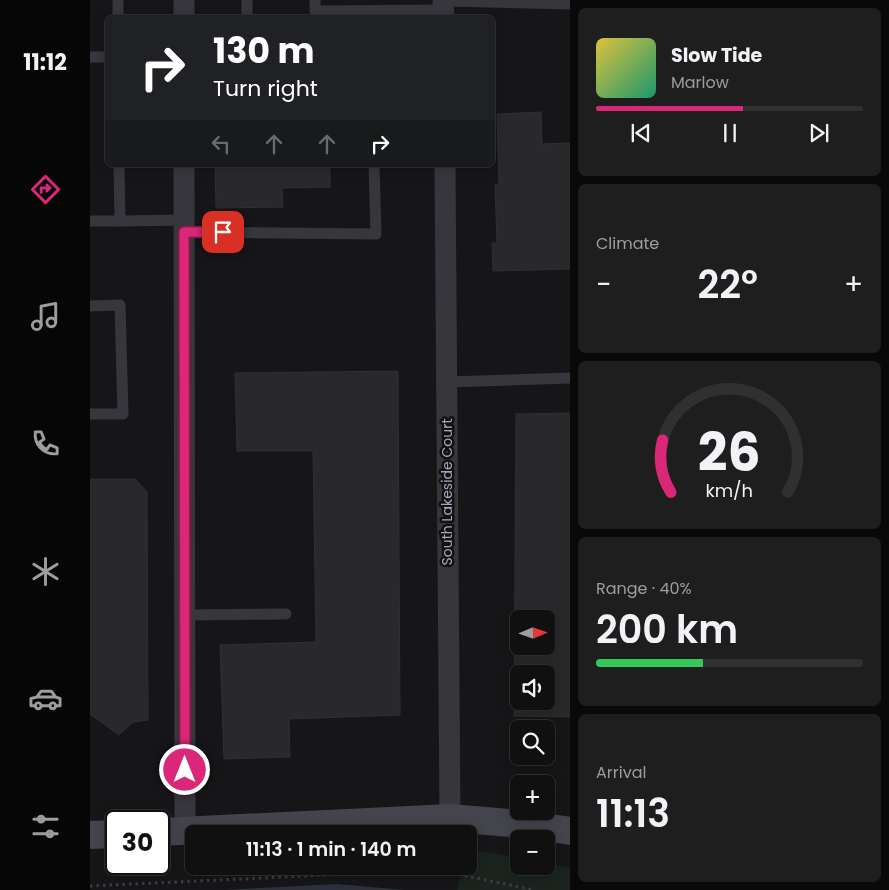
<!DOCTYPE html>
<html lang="en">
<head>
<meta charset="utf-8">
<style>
	:root { --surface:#101011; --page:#1e1e1f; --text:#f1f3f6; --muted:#9c9d9f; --line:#303031; --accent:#db2777 }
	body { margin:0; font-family:Poppins,sans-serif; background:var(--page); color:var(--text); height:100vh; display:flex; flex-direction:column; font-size:19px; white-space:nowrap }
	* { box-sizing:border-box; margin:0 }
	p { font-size:16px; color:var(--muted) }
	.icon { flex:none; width:28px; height:28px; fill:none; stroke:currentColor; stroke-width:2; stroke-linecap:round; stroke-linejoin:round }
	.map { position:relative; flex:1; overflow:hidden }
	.side { display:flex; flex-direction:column; gap:8px; padding:8px; background:#090909; width:319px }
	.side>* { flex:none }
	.top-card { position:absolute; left:15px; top:15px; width:390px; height:152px; border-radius:8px; box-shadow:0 2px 12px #0003,0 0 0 1px var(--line); background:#202124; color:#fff; overflow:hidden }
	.needle { width:32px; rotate:88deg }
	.fabs { position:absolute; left:420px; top:610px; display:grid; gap:10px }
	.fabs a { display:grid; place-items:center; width:45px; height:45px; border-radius:8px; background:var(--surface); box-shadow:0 2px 12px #0003,0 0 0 1px var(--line); font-size:25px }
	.speed { position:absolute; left:15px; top:810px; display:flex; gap:10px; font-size:25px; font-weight:700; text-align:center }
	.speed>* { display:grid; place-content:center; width:65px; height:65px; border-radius:50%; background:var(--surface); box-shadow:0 2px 12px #0003,0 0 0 1px var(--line); line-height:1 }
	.speed .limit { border:2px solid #111; border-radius:8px; background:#fff; color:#111 }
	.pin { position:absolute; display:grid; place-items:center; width:42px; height:42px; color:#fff; margin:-21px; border-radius:10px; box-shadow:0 2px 8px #0006 }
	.me { position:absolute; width:55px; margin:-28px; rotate:0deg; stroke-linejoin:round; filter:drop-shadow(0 0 4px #0008) }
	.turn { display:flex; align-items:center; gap:18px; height:105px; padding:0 25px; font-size:22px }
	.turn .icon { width:65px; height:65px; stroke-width:2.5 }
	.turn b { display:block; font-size:35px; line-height:42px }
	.lanes { display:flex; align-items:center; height:48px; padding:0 25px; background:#0003; justify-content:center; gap:25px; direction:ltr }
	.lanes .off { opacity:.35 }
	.big { font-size:38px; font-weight:600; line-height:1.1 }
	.side .tile { flex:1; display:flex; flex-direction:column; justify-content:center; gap:8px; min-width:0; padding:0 18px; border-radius:8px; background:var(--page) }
	.side .dial { align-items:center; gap:0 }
	.dial svg { height:130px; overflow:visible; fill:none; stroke:var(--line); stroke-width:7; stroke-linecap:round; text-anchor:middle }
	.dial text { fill:var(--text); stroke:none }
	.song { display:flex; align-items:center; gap:15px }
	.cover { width:60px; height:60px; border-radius:8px; background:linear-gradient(135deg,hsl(50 70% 55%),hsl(160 70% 35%)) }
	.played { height:5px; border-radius:2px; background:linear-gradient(90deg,var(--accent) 55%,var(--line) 55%) }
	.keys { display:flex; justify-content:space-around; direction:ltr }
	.heat { display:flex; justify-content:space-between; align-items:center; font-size:28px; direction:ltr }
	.charge { height:8px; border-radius:4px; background:linear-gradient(90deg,#34c759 40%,var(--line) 0) }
	.trip { position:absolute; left:95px; top:825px; width:292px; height:50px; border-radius:8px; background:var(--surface); box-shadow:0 2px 12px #0003,0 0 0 1px var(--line); font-weight:600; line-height:50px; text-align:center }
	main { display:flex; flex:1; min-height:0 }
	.tabs { display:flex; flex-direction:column; width:90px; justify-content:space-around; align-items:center; background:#060607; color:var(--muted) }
	.tabs .icon { width:35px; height:35px }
	.tabs .active { color:var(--accent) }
	.tabs b { font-size:22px; color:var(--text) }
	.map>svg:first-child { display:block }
	.green { fill:#1b231e }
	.water { fill:#2b313c }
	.building { fill:#29282b; stroke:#302f34; fill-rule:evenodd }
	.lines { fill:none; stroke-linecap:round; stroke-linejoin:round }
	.path { stroke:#3c3d44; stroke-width:3; stroke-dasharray:2.5 4; stroke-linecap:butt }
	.lane { stroke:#37363d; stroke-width:11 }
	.street { stroke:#37363d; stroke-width:21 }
	.secondary { stroke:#44444d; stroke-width:28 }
	.route-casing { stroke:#8e194d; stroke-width:12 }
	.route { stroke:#db2777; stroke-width:9 }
	.labels { text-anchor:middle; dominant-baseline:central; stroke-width:5; stroke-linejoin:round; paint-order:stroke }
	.street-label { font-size:14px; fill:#a7a8b8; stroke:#111012 }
</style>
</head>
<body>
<main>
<nav class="tabs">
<b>11:12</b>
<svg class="icon active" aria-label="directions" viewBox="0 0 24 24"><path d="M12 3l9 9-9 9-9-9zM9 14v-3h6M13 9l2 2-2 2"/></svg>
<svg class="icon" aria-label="music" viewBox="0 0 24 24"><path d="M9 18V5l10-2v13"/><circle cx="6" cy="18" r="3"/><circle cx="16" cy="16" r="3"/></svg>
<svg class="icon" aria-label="phone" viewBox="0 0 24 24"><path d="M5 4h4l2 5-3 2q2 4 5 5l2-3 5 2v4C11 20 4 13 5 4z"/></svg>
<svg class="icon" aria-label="climate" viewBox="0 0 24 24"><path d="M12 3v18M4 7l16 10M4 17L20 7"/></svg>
<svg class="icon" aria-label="car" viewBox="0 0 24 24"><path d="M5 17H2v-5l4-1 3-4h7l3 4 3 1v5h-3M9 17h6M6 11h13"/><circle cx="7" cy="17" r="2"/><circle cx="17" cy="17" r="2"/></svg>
<svg class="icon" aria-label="filters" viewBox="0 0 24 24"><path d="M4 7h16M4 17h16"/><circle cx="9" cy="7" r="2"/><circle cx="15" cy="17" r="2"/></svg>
</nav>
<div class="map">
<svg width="481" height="890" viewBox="0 0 481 890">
	<rect width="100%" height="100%" fill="#161517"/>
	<polygon class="green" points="380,849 429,858 429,866 456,866 456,863 480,868 480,890 367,890 374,866 379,866"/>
	<polygon class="water" points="247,884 315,890 133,890"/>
	<g class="building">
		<polygon points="451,112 452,144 481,143 481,269 403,271 402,243 407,243 405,185 409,185 407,114"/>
		<polygon points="125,165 240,165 240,187 192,188 193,207 126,208"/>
		<polygon points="308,371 310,715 199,719 200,757 134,759 130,645 226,642 223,451 147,451 145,373"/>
		<path d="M481,413V717L424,716L426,414ZM429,619H456V646H429ZM429,674H456V701H429Z"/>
		<polygon points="0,479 45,479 57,492 58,720 43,722 29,735 0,714"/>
	</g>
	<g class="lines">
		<polyline class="path" points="0,886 301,872 315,867 328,866 444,890"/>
		<g class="lane">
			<polyline points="28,0 28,18"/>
			<polyline points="157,0 157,18"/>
			<polyline points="225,0 225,11 354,10"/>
			<polyline points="353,1 481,4"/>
			<polyline points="0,57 18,57"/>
			<polyline points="29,165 30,221 94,220"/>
			<polyline points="0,221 30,221"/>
			<polyline points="94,232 286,234 284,165"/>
			<polyline points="0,306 30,305 33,414 0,414"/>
			<polyline points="357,382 481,378"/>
			<polyline points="95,615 196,614"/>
		</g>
		<g class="street">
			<polyline points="353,0 354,18"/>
			<polyline points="94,18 94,0"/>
			<polyline points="94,165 95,831"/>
			<polyline points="355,165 360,818"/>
		</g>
		<g class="secondary">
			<polyline points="69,832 360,818 432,824 481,831"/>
			<polyline points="0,835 26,834"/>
		</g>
	</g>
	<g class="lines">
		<g class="route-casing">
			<polyline id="route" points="95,770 94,232 133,232"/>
		</g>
		<use href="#route" class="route"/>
	</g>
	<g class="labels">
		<g class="street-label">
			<text transform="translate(357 492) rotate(-90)">South Lakeside Court</text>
		</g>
	</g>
</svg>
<div class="fabs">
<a><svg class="needle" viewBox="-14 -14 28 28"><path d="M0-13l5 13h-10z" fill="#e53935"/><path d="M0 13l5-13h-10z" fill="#9c9d9f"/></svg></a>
<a><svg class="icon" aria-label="sound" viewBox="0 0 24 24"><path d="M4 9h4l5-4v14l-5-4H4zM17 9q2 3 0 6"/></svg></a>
<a><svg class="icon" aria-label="search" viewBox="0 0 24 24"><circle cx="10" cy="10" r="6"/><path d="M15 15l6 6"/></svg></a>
<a>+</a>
<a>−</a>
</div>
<div class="speed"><div class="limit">30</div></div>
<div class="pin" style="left:133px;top:232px;background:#d93025"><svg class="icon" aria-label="arrive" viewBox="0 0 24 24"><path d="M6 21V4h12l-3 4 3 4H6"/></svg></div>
<svg class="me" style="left:95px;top:770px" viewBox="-20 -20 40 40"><circle r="17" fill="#db2777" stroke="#fff" stroke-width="3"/><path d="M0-11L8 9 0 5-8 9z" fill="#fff"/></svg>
<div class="trip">11:13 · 1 min · 140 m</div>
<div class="top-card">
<div class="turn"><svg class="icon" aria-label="right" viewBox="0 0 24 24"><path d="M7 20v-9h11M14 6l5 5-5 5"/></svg><div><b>130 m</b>Turn right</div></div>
<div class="lanes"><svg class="icon off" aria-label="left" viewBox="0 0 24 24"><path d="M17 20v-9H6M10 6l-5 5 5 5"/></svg><svg class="icon off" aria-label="ahead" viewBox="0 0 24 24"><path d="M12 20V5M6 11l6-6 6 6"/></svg><svg class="icon off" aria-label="ahead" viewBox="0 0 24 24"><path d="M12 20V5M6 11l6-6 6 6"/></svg><svg class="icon" aria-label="right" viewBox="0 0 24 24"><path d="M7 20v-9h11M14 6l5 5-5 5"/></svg></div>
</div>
</div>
<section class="side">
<div class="tile">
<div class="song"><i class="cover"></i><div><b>Slow Tide</b><p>Marlow</p></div></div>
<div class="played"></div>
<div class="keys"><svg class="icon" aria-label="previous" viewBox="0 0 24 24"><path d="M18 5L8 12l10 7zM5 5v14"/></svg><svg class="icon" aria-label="pause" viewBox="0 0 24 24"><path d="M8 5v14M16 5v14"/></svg><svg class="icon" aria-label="next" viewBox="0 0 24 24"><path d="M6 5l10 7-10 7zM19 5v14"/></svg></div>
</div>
<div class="tile"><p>Climate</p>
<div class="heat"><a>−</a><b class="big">22°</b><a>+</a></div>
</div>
<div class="tile dial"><svg viewBox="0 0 100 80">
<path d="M14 69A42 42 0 1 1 86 69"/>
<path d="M14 69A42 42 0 0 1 9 37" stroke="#db2777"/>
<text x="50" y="56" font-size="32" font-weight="700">26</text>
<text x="50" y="72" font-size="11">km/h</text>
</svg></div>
<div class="tile"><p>Range · 40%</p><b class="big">200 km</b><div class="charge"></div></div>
<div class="tile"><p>Arrival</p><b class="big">11:13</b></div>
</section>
</main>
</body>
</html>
